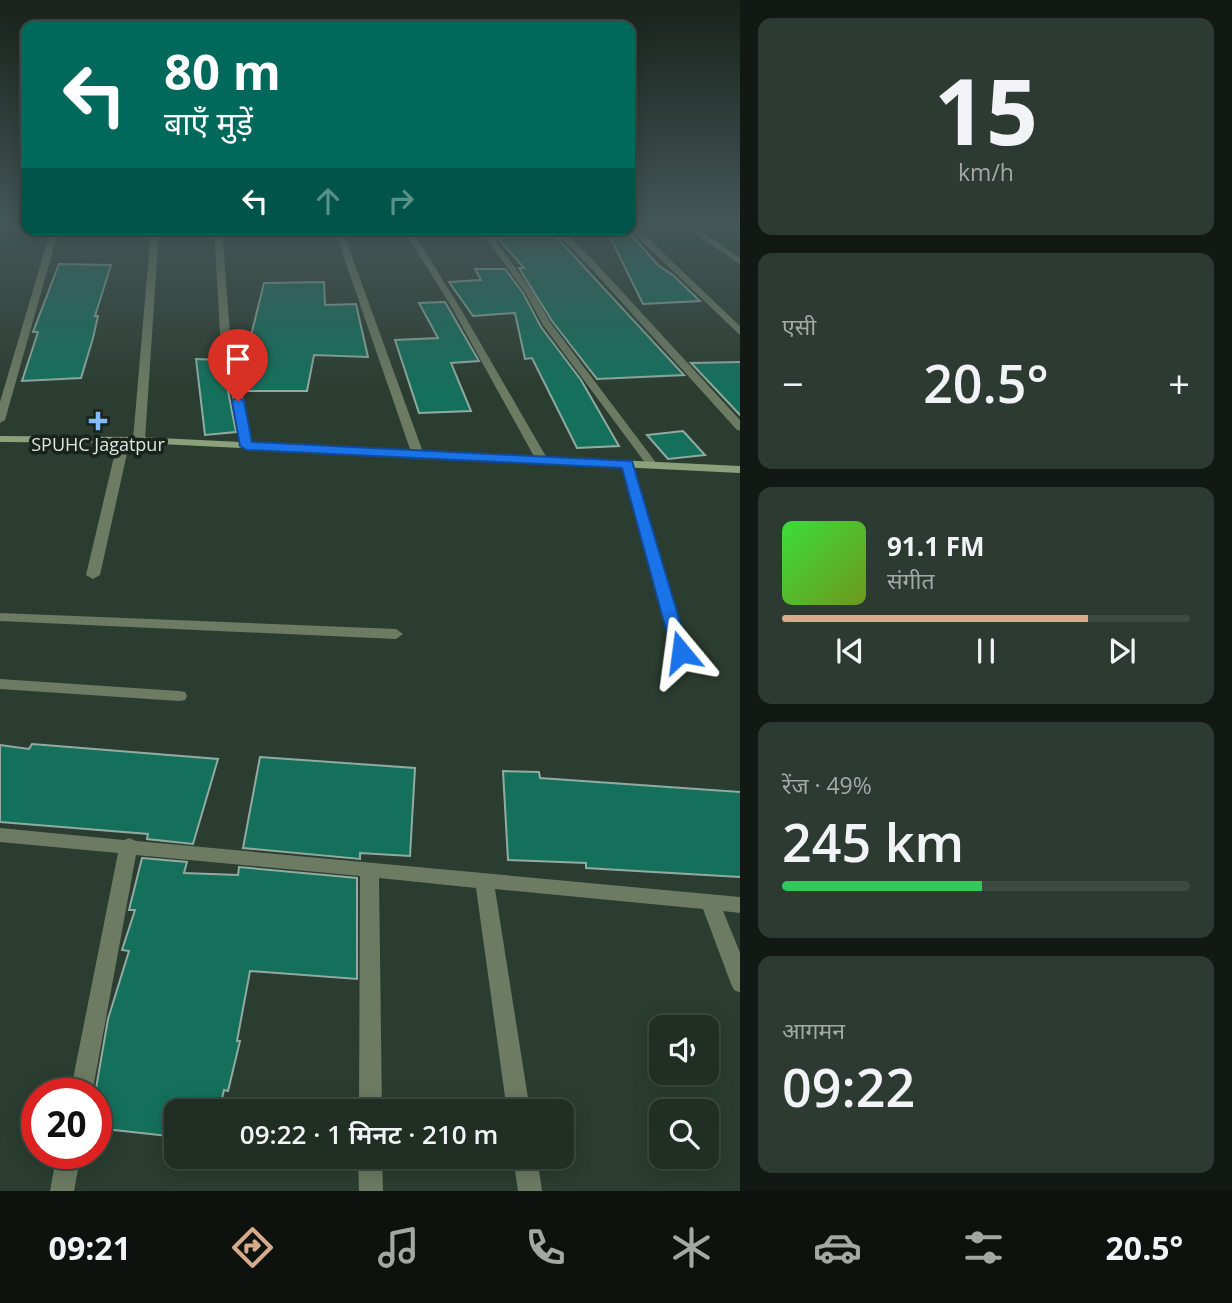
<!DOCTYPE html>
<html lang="hi">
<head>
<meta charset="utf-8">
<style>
	:root { --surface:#202e24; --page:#2d3a31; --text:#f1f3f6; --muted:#a2a8a6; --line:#3d4a41; --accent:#d6ab8b }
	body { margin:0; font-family:"Open Sans","Noto Sans Devanagari",sans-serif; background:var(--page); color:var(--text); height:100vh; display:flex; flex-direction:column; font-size:26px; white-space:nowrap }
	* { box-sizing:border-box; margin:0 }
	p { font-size:23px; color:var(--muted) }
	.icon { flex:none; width:38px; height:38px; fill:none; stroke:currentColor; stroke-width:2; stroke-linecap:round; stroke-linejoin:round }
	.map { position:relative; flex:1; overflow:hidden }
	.details { display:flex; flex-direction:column; gap:18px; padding:18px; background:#121914; width:492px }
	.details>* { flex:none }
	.guide { position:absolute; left:21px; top:21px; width:614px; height:214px; border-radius:14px; box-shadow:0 4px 18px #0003,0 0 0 2px var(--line); background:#00695c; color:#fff; overflow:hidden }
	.tools { position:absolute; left:649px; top:1015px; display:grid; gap:14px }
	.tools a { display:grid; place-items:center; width:70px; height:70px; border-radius:14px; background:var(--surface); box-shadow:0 4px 18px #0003,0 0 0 2px var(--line); font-size:35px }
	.speed { position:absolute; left:21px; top:1078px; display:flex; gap:14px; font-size:35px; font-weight:700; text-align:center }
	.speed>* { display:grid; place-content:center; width:91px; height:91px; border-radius:50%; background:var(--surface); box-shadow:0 4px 18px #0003,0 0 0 2px var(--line); line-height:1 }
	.speed .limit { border:10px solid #d22; background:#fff; color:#111 }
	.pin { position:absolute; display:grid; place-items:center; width:60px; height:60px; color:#fff; margin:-72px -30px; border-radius:50% 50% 50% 0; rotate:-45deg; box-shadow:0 0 7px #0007 }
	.pin .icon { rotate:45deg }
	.me { position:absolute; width:77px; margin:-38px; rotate:344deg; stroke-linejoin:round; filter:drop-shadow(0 0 5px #0008) }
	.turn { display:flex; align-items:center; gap:24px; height:147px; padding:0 28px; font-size:32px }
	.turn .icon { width:91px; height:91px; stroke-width:2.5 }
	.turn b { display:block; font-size:49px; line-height:60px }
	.lanes { display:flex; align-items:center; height:66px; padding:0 28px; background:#0003; justify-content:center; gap:35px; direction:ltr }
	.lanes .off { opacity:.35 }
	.big { font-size:52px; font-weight:600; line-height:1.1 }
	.details .tile { flex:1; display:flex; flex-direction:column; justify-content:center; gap:10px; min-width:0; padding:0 24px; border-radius:14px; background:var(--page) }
	.details .dial { align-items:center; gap:0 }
	.dial b { font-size:91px; line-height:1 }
	.song { display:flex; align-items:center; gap:21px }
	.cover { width:84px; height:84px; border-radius:10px; background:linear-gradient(135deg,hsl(120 70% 55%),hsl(80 70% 35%)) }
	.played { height:7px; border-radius:4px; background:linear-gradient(90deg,var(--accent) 75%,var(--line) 75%) }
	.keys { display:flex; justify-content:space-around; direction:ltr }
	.heat { display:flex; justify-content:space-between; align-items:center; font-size:38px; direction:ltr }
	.charge { height:10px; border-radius:5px; background:linear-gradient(90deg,#34c759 49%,var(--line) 0) }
	.trip { position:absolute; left:164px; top:1099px; width:410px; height:70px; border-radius:14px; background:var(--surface); box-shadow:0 4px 18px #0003,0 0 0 2px var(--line); font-weight:600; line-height:70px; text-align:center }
	.tabs { display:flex; height:112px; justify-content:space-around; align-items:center; background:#0d120e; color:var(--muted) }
	.tabs .icon { width:49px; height:49px }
	.tabs .current { color:var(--accent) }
	.tabs b { font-size:32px; color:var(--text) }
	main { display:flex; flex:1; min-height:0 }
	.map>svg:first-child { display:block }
	.building { fill:#14705b; stroke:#91aba2; stroke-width:2 }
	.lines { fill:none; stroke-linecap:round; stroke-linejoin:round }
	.lane { fill:#6d7b63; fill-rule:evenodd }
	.street { fill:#6d7b63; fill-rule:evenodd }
	.secondary { fill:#8aa17b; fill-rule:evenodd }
	.route { fill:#1a73e8; stroke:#114b97; stroke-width:2 }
	.poi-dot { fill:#84bcfb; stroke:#1a221c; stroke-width:2.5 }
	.labels { text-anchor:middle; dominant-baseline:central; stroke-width:7; stroke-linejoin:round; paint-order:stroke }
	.far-poi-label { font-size:18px; fill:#dce6de; stroke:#1a221c }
</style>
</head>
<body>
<main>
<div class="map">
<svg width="741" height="1191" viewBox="0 0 741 1191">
	<rect width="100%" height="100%" fill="#2b3d30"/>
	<g class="building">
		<polygon points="490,229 549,229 684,375 597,379 552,321 519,268 524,268"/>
		<polygon points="606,229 627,230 658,265 674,276 700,301 643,304"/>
		<polygon points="59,264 111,265 95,316 98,316 93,338 81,378 22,381 38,332 33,332"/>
		<polygon points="475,269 505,269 523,293 541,327 581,380 619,446 577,448 532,358 525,359 515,313 473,316 449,282 481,280"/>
		<polygon points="324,282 325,305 356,304 368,357 314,355 307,391 244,391 238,360 245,360 264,283"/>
		<polygon points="445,302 479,361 451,363 471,411 419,413 395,340 438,338 419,303"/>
		<polygon points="196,359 222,360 236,432 205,435"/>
		<polygon points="741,362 741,416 691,363"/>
		<polygon points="683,431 705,455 668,459 647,435"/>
		<polygon points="32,744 218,759 193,844 147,839 148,834 0,822 0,745 29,749"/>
		<polygon points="260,757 415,768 410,856 360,853 360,859 243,848"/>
		<polygon points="503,771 539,772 540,778 741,792 741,877 586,868 586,863 508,860"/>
		<polygon points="142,858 187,862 184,873 238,875 239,867 357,878 357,979 250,971 237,1041 240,1041 228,1091 224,1090 219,1111 177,1111 177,1137 96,1128 95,1094 108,1019 129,951 122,950 135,910 129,910"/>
	</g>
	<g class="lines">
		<polygon class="lane" points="628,461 633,464 688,652 686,655 676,655 674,652 623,464"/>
		<g class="street">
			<polygon points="630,225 741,228 741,232 701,231 741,259 741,265 691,231 638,229 741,327 741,336 629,229"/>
			<polygon points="51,229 59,229 5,420 0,423 0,402"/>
			<polygon points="151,229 159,229 145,440 139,443 133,440"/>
			<polygon points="214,229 222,229 230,333 253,446 247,449 241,446 220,333"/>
			<polygon points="334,229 342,229 424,455 422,457 418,458 412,455"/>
			<polygon points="403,229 411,229 459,306 548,460 546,462 542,463 536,460 451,306"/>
			<polygon points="479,229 487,229 533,292 550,322 657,464 657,468 649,468 543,325 525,292"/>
			<polygon points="552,229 561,229 594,261 741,421 741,431 737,430 588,265"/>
			<polygon points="124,437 130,440 100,575 93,579 86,575 118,440"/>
			<polygon points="0,613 396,629 403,634 396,639 0,621"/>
			<polygon points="0,679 179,691 185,692 187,696 185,700 179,701 0,689"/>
			<polygon points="0,828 124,840 129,838 136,841 741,897 741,913 723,911 741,955 741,993 734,990 731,984 703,909 495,889 530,1111 507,1111 476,888 379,878 382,1111 359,1111 360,876 136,855 92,1094 70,1094 118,853 0,842"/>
			<polygon points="57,1153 81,1153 74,1191 50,1191"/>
			<polygon points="358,1157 382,1157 383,1191 359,1191"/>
			<polygon points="513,1157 537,1157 542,1191 518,1191"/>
		</g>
		<polygon class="secondary" points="0,436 139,437 741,466 741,473 139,443 0,442"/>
	</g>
	<linearGradient id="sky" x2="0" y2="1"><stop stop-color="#18221a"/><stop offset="0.57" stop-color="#445759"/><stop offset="1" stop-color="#445759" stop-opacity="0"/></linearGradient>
	<rect width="741" height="392" fill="url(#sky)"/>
	<polygon class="route" points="238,397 244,401 252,442 632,461 689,652 681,658 672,652 622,468 247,450 240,446 232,401"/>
	<path class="poi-dot" d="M94.5 410.5h7v7h7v7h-7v7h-7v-7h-7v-7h7z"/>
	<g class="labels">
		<g class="far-poi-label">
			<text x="98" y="444">SPUHC Jagatpur</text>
		</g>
	</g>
</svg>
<div class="tools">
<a><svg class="icon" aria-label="sound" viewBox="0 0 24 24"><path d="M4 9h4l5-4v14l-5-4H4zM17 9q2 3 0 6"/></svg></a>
<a><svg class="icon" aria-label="search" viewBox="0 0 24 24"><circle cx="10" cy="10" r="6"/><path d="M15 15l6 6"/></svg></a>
</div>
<div class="speed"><div class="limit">20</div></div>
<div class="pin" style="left:238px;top:401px;background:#d93025"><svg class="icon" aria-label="arrive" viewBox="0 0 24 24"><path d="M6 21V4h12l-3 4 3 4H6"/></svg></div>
<svg class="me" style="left:681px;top:652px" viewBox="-20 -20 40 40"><path d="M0-17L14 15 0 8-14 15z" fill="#1a73e8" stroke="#fff" stroke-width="4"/></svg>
<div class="trip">09:22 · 1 मिनट · 210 m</div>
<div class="guide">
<div class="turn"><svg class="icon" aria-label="left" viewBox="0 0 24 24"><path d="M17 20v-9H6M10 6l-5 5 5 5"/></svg><div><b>80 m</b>बाएँ मुड़ें</div></div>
<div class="lanes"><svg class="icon" aria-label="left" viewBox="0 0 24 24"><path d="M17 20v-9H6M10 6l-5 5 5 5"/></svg><svg class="icon off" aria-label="ahead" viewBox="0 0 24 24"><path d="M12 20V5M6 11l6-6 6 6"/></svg><svg class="icon off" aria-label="right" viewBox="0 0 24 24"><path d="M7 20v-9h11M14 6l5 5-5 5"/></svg></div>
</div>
</div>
<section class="details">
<div class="tile dial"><b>15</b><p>km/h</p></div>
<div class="tile"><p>एसी</p>
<div class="heat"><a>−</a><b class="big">20.5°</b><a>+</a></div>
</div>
<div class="tile">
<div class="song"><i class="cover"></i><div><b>91.1 FM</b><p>संगीत</p></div></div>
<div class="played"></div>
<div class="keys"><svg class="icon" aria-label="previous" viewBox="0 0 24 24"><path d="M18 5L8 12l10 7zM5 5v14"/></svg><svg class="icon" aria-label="pause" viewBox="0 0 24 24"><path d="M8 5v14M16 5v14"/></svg><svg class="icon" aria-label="next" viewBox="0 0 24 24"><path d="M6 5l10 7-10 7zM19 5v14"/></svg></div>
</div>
<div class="tile"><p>रेंज · 49%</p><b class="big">245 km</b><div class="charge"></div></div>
<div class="tile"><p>आगमन</p><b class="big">09:22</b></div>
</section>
</main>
<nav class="tabs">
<b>09:21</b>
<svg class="icon current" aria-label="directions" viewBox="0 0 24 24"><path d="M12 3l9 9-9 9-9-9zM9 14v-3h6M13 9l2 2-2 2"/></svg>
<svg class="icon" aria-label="music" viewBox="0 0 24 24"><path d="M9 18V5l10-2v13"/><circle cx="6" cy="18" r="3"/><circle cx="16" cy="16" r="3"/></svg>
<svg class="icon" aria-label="phone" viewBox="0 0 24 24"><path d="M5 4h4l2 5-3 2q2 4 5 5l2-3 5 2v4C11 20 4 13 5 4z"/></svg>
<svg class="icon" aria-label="climate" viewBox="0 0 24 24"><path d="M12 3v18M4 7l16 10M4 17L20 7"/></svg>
<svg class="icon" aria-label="car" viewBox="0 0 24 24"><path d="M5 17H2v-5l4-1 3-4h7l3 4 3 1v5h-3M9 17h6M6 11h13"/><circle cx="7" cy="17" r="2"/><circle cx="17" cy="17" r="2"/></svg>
<svg class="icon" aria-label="filters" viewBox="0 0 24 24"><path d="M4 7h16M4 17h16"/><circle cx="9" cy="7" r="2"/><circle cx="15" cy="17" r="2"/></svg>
<b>20.5°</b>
</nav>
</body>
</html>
